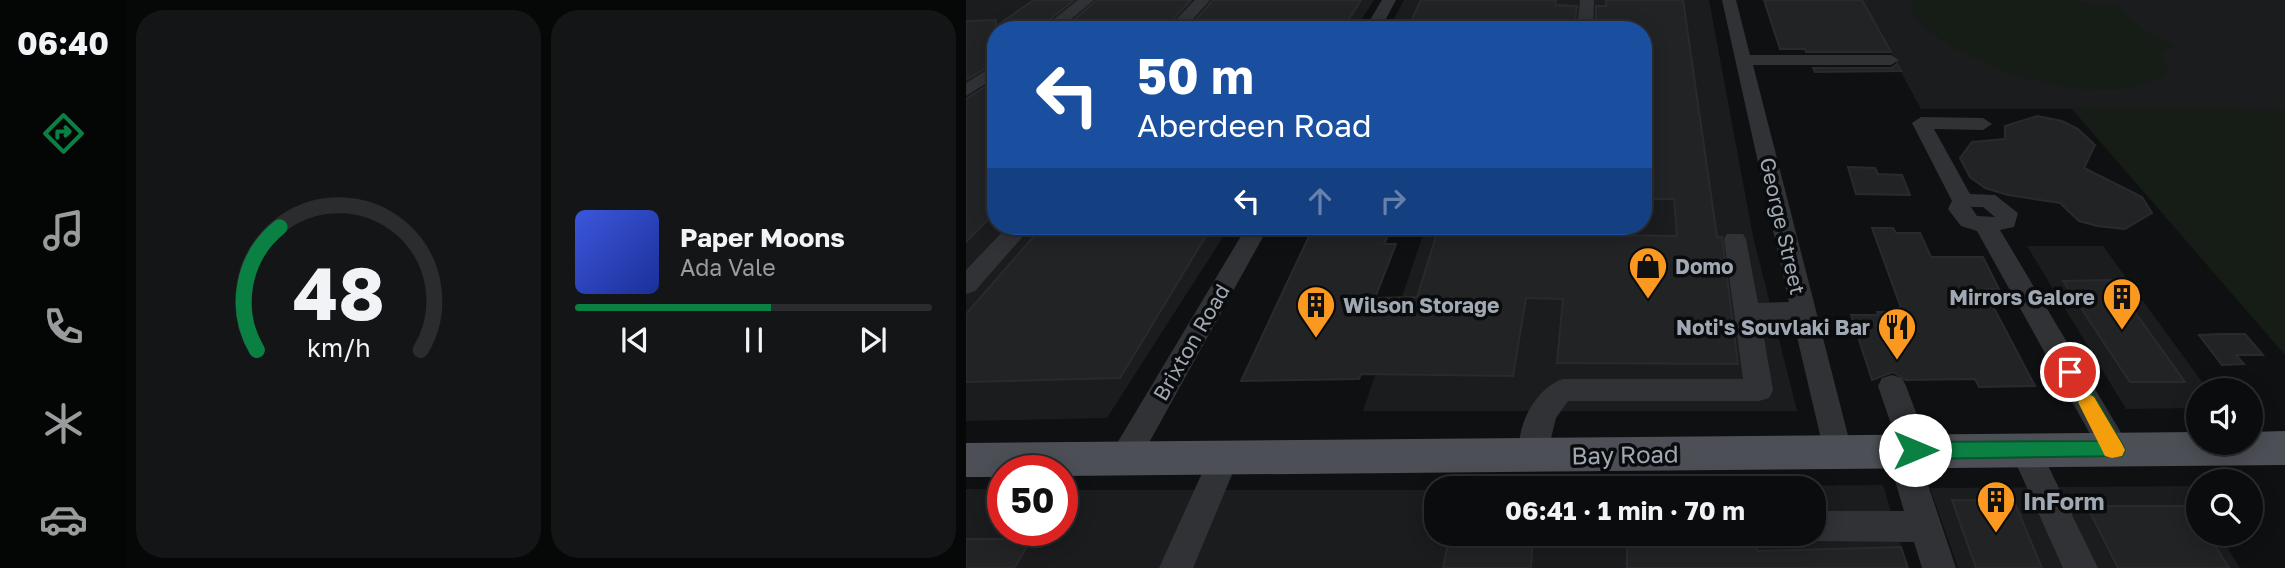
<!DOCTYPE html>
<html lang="en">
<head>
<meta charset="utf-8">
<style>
	:root { --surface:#0b0c0d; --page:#141516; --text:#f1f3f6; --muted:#9a9b9d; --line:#2b2c2e; --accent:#0b8043 }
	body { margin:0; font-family:"Golos Text",sans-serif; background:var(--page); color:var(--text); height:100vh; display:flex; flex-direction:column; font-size:26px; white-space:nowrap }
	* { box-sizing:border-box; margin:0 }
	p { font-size:23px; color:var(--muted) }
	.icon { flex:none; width:38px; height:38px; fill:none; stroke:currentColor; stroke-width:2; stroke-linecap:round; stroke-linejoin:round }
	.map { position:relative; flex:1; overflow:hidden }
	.drawer { display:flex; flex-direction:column; gap:10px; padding:10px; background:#060707; width:840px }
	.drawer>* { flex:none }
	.top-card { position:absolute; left:21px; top:21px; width:665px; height:214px; border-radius:28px; box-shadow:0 4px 18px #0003,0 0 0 2px var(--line); background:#1a4fa0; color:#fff; overflow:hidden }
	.tools { position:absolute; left:1220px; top:378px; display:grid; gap:14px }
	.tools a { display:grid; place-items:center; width:77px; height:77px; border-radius:50%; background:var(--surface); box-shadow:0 4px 18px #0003,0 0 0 2px var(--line); font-size:35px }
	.speed { position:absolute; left:21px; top:455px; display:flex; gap:14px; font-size:35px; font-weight:700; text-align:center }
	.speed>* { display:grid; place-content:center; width:91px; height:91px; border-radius:50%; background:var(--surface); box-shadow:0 4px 18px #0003,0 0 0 2px var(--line); line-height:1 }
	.speed .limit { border:10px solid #d22; background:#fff; color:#111 }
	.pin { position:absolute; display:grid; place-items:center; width:60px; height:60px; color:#fff; margin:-30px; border:4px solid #fff; border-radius:50%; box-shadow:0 2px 7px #0007 }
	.me { position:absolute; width:77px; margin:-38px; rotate:90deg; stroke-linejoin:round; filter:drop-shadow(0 0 5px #0008) }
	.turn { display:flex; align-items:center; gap:24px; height:147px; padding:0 35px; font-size:32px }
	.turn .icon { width:91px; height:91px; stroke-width:2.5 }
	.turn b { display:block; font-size:49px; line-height:60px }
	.lanes { display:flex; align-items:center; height:66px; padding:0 35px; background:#0003; justify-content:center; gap:35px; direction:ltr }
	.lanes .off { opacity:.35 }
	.drawer .card { flex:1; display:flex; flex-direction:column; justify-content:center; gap:10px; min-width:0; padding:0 24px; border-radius:28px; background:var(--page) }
	.drawer .dial { align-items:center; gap:0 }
	.dial svg { height:182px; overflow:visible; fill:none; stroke:var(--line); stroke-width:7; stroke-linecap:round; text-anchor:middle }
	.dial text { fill:var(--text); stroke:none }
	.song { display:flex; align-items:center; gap:21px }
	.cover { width:84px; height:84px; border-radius:10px; background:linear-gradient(135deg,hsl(230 70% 55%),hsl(230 70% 35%)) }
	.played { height:7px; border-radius:4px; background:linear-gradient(90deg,var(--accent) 55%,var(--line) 55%) }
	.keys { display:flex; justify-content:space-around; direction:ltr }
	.drawer .tiles { flex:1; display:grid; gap:10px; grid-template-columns:repeat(2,1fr) }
	.trip { position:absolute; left:458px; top:476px; width:402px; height:70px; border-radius:28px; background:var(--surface); box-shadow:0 4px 18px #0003,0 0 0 2px var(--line); font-weight:700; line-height:70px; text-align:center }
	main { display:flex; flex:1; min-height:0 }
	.dock { display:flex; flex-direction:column; width:126px; justify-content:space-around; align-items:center; background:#040505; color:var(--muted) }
	.dock .icon { width:49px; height:49px }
	.dock .current { color:var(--accent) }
	.dock b { font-size:32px; color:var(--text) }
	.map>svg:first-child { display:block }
	.built { fill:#1b1c1e }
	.green { fill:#161c16 }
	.building { fill:#222325; stroke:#292a2d; stroke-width:2 }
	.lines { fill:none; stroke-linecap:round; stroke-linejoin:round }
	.minor { fill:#303236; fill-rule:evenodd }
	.major { fill:#4c4f55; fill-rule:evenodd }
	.route { fill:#0b8043; stroke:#07532c; stroke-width:2 }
	.slow { fill:#f59e0b }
	.labels { text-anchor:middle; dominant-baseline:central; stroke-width:7; stroke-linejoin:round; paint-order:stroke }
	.street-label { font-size:21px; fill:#a0a8b3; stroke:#0a0b0c }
	.poi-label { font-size:21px; font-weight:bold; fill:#a0a8b3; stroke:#0a0b0c; text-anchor:start }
	.near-street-label { font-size:24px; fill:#a0a8b3; stroke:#0a0b0c }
	.near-poi-label { font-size:24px; font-weight:bold; fill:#a0a8b3; stroke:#0a0b0c; text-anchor:start }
</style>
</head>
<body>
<main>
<nav class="dock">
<b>06:40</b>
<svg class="icon current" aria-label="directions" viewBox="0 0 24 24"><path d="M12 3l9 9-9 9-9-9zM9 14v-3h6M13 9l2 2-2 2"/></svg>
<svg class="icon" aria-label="music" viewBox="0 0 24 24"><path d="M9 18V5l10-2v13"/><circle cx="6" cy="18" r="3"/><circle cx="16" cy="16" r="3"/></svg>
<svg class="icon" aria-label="phone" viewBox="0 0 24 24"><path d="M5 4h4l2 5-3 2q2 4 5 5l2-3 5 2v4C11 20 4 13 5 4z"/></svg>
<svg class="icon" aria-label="climate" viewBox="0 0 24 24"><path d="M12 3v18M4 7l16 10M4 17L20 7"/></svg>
<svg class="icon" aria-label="car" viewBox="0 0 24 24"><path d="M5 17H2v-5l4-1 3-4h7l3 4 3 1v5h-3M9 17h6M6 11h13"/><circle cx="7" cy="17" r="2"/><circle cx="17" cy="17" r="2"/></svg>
</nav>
<section class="drawer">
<div class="tiles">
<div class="card dial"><svg viewBox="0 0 100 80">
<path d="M14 69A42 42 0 1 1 86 69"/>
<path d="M14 69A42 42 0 0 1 24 15" stroke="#0b8043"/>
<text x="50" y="56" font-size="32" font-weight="700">48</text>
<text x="50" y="72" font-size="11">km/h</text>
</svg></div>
<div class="card">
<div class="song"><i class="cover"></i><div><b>Paper Moons</b><p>Ada Vale</p></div></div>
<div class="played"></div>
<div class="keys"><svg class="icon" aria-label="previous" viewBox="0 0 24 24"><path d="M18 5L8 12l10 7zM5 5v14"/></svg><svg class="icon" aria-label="pause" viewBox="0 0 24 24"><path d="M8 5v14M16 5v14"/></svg><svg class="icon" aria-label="next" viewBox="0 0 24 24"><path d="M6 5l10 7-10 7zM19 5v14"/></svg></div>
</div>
</div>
</section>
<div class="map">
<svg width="1319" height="568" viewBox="0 0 1319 568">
	<rect width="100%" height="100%" fill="#0f1011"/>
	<g class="built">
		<polygon points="0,0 408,0 389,30 30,30 30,226 264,226 141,418 0,421"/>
		<polygon points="438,0 743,0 787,236 831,411 397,411 460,226 677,226 677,30 422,30"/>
		<polygon points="896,0 1319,0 1319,109 955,109"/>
		<polygon points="1061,246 1137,246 1242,390 1232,390 1232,408 1160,409"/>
		<polygon points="917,485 942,568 0,568 0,489 37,489 37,530 96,530 96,490 471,490 471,534 849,534 849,488 627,488"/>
		<polygon points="1223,486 1232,500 1232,534 1253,534 1274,568 992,568 964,488"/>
	</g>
	<g class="green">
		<path d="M947,0H1105L1124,4H1149L1175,28L1208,45L1196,52L1202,72C1143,117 987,68 945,12Z"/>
		<polygon points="1105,108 1319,109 1319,355"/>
	</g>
	<g class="building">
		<polygon points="68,0 108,0 71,30 30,30 30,62 0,80 0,21 30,20 30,26"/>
		<polygon points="131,0 225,0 197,30 96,30"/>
		<polygon points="247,0 395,0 376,30 221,30"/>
		<polygon points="455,0 590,0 589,5 611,6 608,30 441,30"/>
		<polygon points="640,0 717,0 751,237 756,237 772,364 591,363 597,299 560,298 547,376 395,374 393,379 275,381 344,234 423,233 418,244 430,244 409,298 451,297 471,233 711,236 708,199 677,199 677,30 630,30 630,6 640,6"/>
		<polygon points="798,0 896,0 925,52 840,52 839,49 814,49"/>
		<polygon points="931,64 935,71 849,72 847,68 925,68"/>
		<polygon points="30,80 30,211 0,242 0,99"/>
		<polygon points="1071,116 1096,121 1112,129 1129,145 1118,168 1176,197 1186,213 1159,229 1131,226 1113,221 1094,203 1042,195 1019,188 1004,177 994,158 1006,142 1039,139 1039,126"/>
		<polygon points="882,167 909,168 912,174 936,175 944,195 890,194"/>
		<polygon points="77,226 246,226 154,378 0,382 0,314"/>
		<polygon points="906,228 927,228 930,233 954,233 965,257 1017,257 1033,289 1018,289 1069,386 1013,387 1009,379 940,380 927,372 906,380 885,315 912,315 911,312 932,312 930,308 935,308"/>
		<polygon points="1146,280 1219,382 1164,382 1097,281"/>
		<polygon points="1255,334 1279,334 1297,355 1270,355 1278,364 1256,365 1233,335"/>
		<polygon points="986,500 1048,501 1076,568 1010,568"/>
		<polygon points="1121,506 1225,506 1232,517 1232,534 1242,534 1263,568 1152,568"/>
		<polygon points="484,534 567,534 565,568 477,568"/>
		<polygon points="661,534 789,534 791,551 935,547 942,568 661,568"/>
		<polygon points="0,539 66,539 48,568 0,568"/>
	</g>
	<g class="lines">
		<g class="minor">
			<polygon points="112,0 128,0 92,30 74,30"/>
			<polygon points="229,0 244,0 217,30 200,30"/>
			<polygon points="416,0 430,0 414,30 398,30"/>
			<polygon points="614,0 628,0 627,30 611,30"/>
			<path d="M756,0H770L784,55H925L933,60L925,65H787L886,451L882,460L871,464L860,460L827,320L795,321L807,390L803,398L793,401H602L590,418L579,463L568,467L557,463C544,435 568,388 597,379H777L758,239L761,234H777L780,239L792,303L823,302Z"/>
			<polygon points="30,64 30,77 0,96 0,83"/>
			<path d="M955,117L1017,118L1026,124L1017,130L968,129L1004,194L1029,195L1052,213L1048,227L1034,230L1160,441L1164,450L1160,459L1149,463L1138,459L1011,231L995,226L982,209L986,201L946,123ZM1005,207H1017L1029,217L1011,216Z"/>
			<polygon points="42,226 66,226 9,291 0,294 0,270"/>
			<polygon points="281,226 303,226 169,468 158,472 147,468 143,459 147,450"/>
			<polygon points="926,375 936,378 940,386 964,450 960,459 954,461 990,568 956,568 948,542 849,541 836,534 849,534 849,511 938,511 920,450 924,441 930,439 912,386 916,378"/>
			<polygon points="1059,437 1070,441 1132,568 1097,568 1044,450 1048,441"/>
			<polygon points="258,445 269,449 273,458 227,568 193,568 247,449"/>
		</g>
		<polygon class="major" points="1319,431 1319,465 96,476 96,471 37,471 37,477 0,477 0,443 1232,432 1232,443 1284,443 1284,432"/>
	</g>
	<polygon class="route" points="1104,365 1111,367 1156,444 1159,450 1156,456 949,459 942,456 939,450 942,444 949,442 1134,441 1095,372"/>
	<polygon class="slow" points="1122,394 1128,397 1156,444 1159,450 1156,456 1146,458 1139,456 1112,402"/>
	<defs>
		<g id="shop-pin" transform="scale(2.0125)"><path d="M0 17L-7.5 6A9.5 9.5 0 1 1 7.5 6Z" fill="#fa981f" stroke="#0a0b0c"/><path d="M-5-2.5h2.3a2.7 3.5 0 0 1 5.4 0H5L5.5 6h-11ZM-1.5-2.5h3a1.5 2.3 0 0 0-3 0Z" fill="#111"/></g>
		<g id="building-pin" transform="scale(2.0125)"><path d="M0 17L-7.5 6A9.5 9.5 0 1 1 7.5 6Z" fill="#fa981f" stroke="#0a0b0c"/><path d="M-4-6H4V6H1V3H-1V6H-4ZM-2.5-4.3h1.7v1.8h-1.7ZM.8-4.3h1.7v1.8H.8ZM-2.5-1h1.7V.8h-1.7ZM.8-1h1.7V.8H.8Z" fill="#111"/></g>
		<g id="restaurant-pin" transform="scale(2.0125)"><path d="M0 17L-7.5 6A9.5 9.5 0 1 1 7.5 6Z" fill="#fa981f" stroke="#0a0b0c"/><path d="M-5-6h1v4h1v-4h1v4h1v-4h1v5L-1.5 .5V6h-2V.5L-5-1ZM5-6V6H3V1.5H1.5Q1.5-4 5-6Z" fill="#111"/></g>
	</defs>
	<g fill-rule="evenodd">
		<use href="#shop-pin" x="682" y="266"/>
		<use href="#building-pin" x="1156" y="297"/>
		<use href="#building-pin" x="350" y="305"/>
		<use href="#restaurant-pin" x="931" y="327"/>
		<use href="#building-pin" x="1030" y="500"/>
	</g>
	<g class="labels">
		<g class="street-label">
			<text transform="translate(817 226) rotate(77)">George Street</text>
			<text transform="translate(225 342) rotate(-60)">Brixton Road</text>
		</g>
		<g class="poi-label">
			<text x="709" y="266">Domo</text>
			<text x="1129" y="297" text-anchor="end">Mirrors Galore</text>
			<text x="377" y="305">Wilson Storage</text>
			<text x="904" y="327" text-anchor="end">Noti's Souvlaki Bar</text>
		</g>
		<g class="near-street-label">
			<text transform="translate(659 454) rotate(-1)">Bay Road</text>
		</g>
		<g class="near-poi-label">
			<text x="1057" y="500">InForm</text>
		</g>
	</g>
</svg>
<div class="tools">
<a><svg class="icon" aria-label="sound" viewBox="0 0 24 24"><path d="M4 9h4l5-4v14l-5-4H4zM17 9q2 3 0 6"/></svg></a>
<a><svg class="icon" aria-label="search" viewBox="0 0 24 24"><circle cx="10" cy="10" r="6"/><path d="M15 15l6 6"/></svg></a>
</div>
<div class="speed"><div class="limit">50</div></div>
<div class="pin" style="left:1104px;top:372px;background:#d93025"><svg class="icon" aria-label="arrive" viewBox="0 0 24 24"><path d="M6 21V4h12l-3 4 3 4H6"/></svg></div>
<svg class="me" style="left:949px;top:450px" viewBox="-20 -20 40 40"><circle r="19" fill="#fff"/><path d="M0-13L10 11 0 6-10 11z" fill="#0b8043"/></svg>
<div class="trip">06:41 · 1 min · 70 m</div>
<div class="top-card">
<div class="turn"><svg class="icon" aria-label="left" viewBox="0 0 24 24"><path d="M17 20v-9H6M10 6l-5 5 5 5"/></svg><div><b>50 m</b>Aberdeen Road</div></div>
<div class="lanes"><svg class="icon" aria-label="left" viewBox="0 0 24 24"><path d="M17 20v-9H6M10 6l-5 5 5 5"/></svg><svg class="icon off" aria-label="ahead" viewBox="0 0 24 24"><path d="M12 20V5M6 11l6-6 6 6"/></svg><svg class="icon off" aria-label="right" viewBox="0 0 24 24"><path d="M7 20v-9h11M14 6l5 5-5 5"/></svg></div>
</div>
</div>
</main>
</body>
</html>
